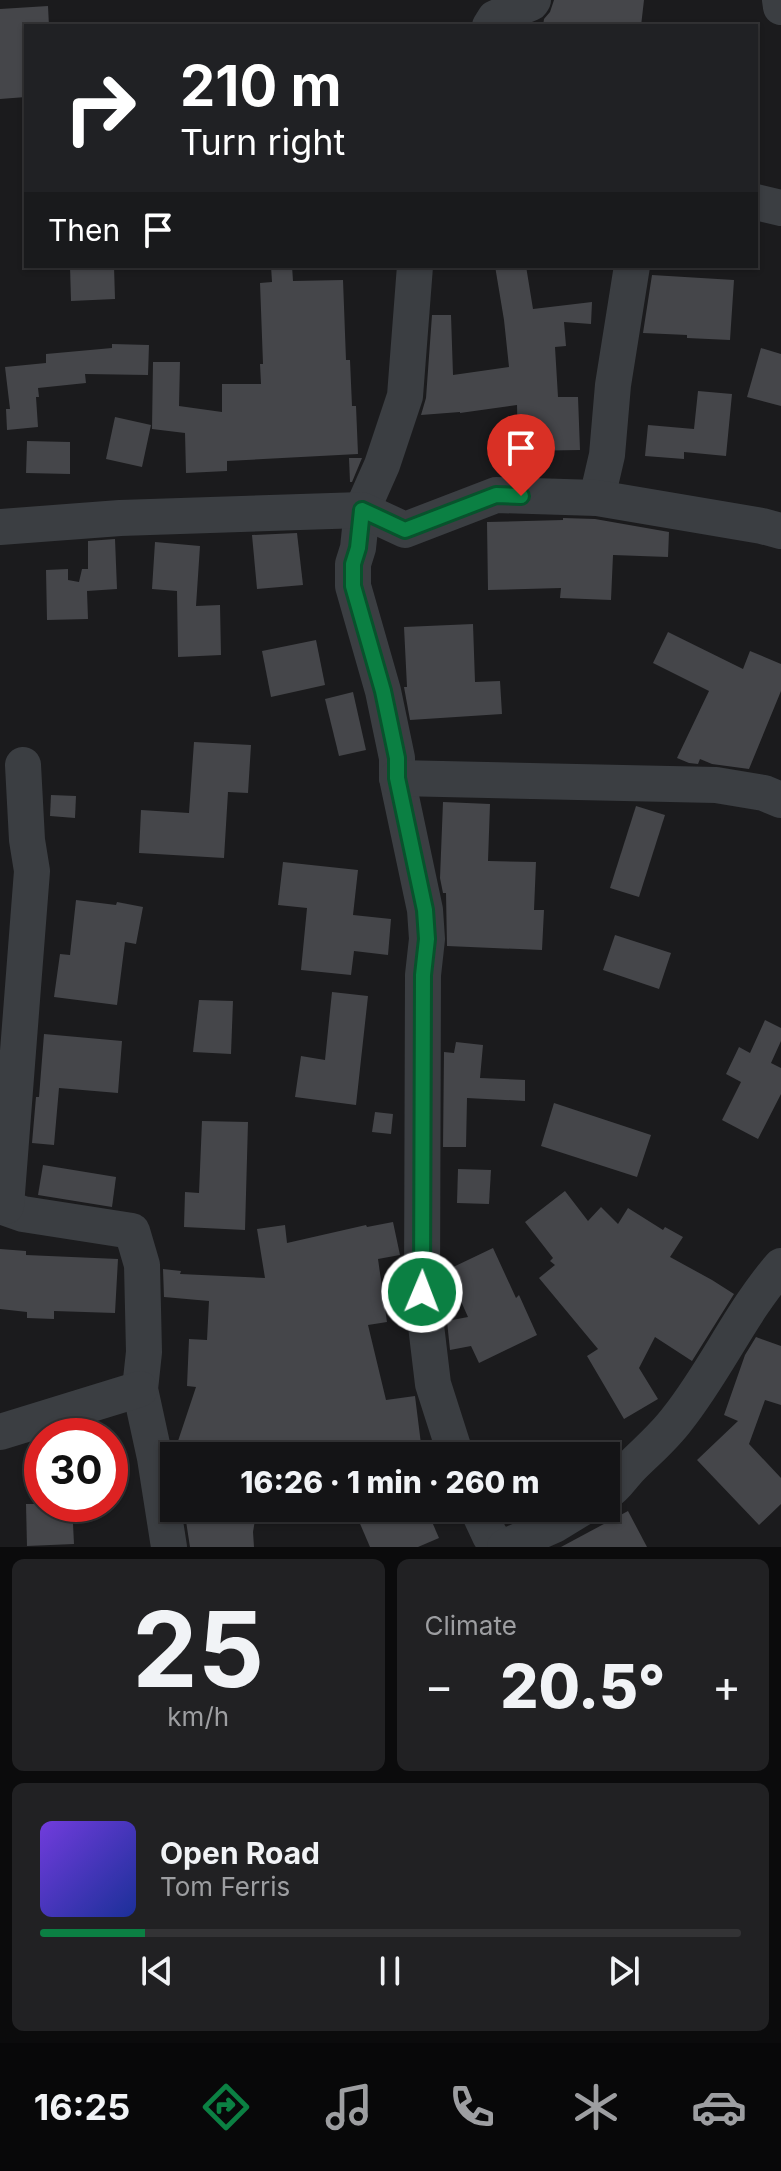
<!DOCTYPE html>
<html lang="en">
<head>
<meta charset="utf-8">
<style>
	:root { --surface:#141416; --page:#212123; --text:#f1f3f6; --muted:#9d9ea1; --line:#333335; --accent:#0b8043 }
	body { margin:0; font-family:Inter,sans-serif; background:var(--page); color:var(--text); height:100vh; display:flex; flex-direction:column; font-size:30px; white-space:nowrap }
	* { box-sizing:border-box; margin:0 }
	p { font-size:26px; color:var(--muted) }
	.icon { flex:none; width:44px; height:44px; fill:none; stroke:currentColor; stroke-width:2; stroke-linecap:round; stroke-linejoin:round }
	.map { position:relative; height:1547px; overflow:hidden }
	.details { display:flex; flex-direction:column; gap:12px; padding:12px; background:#0b0b0c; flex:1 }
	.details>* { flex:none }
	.guide { position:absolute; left:24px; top:24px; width:734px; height:244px; border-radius:0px; box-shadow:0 2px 6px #0004,0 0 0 2px var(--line); background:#202124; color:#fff; overflow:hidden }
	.speed { position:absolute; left:24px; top:1418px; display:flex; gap:16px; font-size:40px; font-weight:700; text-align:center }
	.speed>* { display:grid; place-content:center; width:104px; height:104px; border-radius:50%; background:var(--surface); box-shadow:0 2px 6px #0004,0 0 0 2px var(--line); line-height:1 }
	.speed .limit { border:12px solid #d22; background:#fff; color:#111 }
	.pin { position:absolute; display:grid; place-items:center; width:68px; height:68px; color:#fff; margin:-82px -34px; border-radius:50% 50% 50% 0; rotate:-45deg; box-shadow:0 0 8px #0007 }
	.pin .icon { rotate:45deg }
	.me { position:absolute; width:88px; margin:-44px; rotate:1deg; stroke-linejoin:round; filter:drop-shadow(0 0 6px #0008) }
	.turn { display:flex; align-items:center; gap:28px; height:168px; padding:0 24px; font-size:36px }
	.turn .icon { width:104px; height:104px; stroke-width:2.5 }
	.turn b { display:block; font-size:56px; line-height:68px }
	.then { display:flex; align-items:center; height:76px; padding:0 24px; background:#0003; gap:16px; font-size:30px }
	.big { font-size:60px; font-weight:800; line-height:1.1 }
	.details .widget { flex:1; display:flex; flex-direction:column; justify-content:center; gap:12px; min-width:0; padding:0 28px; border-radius:12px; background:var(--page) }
	.details .dial { align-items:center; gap:0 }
	.dial b { font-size:104px; line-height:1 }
	.song { display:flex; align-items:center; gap:24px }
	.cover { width:96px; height:96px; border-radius:12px; background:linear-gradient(135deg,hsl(260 70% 55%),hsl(230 70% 35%)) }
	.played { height:8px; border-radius:4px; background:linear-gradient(90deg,var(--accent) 15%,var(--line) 15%) }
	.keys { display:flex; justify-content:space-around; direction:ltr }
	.heat { display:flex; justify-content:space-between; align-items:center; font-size:44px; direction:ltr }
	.details .tiles { flex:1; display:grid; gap:12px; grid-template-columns:1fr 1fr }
	.widget:last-child { grid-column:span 2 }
	.trip { position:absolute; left:160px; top:1442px; width:460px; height:80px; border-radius:0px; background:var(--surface); box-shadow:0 2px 6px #0004,0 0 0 2px var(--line); font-weight:800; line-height:80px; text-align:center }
	.dock { display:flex; height:128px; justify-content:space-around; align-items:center; background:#080809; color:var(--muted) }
	.dock .icon { width:56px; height:56px }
	.dock .current { color:var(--accent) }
	.dock b { font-size:36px; color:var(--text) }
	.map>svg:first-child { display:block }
	.building { fill:#45464a }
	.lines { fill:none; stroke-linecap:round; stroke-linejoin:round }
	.minor { stroke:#3b3e42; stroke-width:36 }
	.route-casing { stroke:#07532c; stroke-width:20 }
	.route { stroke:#0b8043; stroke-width:14 }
</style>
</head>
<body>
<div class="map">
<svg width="781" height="1547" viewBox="0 0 781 1547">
	<rect width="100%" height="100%" fill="#1b1b1d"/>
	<g class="building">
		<polygon points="554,0 644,0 641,26 543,26 544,19 550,12"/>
		<polygon points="48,6 49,26 26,26 26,97 0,99 0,9"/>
		<polygon points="70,266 114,266 115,299 71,301"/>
		<polygon points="271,266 292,266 293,281 343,280 346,360 350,360 352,406 356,406 358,454 227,461 227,471 186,473 185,433 152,429 153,362 180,362 179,406 222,412 222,384 261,384 260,364 263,364 260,283 272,282"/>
		<polygon points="495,266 526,266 533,309 592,302 591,324 564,322 566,346 555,347 558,397 578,397 580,450 518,451 517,405 460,413 460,412 421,415 426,398 432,315 451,315 453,375 509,367 504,320"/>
		<polygon points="652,275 734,280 730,340 687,338 687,335 643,333"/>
		<polygon points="112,344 149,345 148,375 85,374 86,383 38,388 39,397 36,397 38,427 7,430 6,409 10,409 5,367 46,363 46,354 112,348"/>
		<polygon points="761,348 781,354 781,406 747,397"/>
		<polygon points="698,391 732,394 726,456 684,452 684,459 645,456 648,425 694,429"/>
		<polygon points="115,417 151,425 142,467 106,459"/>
		<polygon points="27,441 70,442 70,474 26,473"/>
		<polygon points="349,458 362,458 352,482 350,482"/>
		<polygon points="563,518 595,519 669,532 668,557 613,555 611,600 560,598 561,588 488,590 487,522 563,520"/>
		<polygon points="297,533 303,585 257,589 252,535"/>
		<polygon points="115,539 117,589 87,591 88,619 47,620 46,570 68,569 68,580 79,582 82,569 88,569 88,541"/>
		<polygon points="155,542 200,546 196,606 220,605 221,655 178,657 177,591 152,589"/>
		<polygon points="473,624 475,682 500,681 502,714 410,720 404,687 407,687 404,627"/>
		<polygon points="668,632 743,669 750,651 781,664 781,691 749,769 712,764 700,759 698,764 689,763 677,758 709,691 653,663"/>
		<polygon points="316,640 325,685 271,697 262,651"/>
		<polygon points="353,692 366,750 339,756 325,699"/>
		<polygon points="194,742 251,745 248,793 228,792 224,858 139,853 141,810 189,813"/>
		<polygon points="51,795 76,796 75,818 50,816"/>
		<polygon points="443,802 490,804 488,861 536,862 534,910 544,910 542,950 447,946 446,893 443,893 440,878"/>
		<polygon points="636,806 665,815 639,897 610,888"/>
		<polygon points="283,862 358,870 353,915 391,919 388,955 354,951 351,975 301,970 307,908 278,905"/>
		<polygon points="76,900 116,905 117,902 143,907 136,944 125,942 117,1005 54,997 60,954 70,955"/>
		<polygon points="615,935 671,953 659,989 603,970"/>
		<polygon points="332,992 368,996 356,1105 295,1097 301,1056 325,1060"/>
		<polygon points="199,1000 233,1001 231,1054 193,1052"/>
		<polygon points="765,1020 781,1028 781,1041 771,1063 781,1068 781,1094 758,1139 722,1120 741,1082 726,1074 739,1047 750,1053"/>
		<polygon points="44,1034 122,1041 118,1093 59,1088 54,1145 32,1143 36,1097 39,1097"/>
		<polygon points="456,1042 483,1045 480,1078 525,1080 525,1101 467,1098 466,1147 443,1147 444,1052 454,1053"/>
		<polygon points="554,1103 651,1135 637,1177 541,1146"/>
		<polygon points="375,1112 393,1114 391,1134 372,1132"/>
		<polygon points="202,1121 248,1122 245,1230 184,1227 185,1192 199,1193"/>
		<polygon points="43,1165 116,1177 112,1207 38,1195"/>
		<polygon points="458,1169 491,1170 489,1204 457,1203"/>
		<polygon points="565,1191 588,1221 601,1207 618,1224 628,1208 663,1230 665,1227 683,1237 670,1257 712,1280 734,1294 692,1361 655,1337 639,1368 658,1399 624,1419 587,1356 598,1349 539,1278 555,1265 550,1261 553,1258 525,1222"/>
		<polygon points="393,1222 400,1255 378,1259 387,1322 368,1325 386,1400 415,1396 421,1444 319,1456 211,1456 177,1444 196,1387 187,1386 189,1339 207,1340 209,1301 164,1297 163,1269 181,1271 180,1274 265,1278 257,1229 285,1225 287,1243 366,1225 367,1227"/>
		<polygon points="493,1248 516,1298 519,1295 537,1335 479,1363 471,1346 450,1350 447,1321 468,1317 447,1270"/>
		<polygon points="0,1249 26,1251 26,1255 118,1259 115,1313 54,1311 54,1319 27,1318 27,1312 0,1309"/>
		<polygon points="756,1337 781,1346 781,1405 765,1400 749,1444 781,1478 781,1504 759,1525 697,1460 738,1421 724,1415 745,1355"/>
		<polygon points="26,1504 72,1504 74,1544 27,1546"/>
		<polygon points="184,1508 257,1508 253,1532 254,1547 190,1547"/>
		<polygon points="385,1508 426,1508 439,1538 418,1547 370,1547 358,1519"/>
		<polygon points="628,1511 647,1547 561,1547"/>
	</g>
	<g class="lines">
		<g class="minor">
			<polyline points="780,0 781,7"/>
			<polyline points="490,26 495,18 531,3 533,0"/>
			<polyline points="756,202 781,208"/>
			<polyline points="415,266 405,396 382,465 362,510 358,548 353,564 353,586 383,691 397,758 397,778 425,910 427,939 423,975 422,1292 433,1384 456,1456"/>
			<polyline points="597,498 607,455 613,385 632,266"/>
			<polyline points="0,527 120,518 362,510 405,530 496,495 597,498 762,526 781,531"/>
			<polyline points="397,778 716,785 764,793 781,800"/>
			<polyline points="0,1206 23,1214 132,1231 142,1265 144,1352 140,1389 155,1458 169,1547"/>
			<polyline points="6,1206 32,871 27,840 23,765"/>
			<polyline points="0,1432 140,1389"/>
			<path d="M606,1493C617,1486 622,1476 631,1467C648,1450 664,1437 678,1418C716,1370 741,1312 781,1266"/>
			<polyline points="477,1508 490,1536 500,1547"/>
			<polyline points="505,1547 554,1525 582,1508"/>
		</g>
	</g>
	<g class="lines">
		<g class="route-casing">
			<polyline id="route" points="422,1292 423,975 427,939 425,910 397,778 397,758 383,691 353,586 353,564 358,548 362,510 405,530 496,495 521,496"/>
		</g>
		<use href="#route" class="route"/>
	</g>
</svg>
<div class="speed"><div class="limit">30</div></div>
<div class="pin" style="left:521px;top:496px;background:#d93025"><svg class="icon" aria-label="arrive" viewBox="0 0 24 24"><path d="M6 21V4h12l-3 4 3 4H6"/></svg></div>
<svg class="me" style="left:422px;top:1292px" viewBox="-20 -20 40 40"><circle r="17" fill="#0b8043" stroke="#fff" stroke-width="3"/><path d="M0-11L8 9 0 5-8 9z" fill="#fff"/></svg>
<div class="trip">16:26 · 1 min · 260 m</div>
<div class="guide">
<div class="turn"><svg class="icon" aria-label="right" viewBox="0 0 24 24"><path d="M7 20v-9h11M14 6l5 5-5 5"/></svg><div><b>210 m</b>Turn right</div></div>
<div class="then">Then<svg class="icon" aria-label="arrive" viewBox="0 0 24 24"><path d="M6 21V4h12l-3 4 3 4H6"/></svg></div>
</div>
</div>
<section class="details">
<div class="tiles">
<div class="widget dial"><b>25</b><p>km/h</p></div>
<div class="widget"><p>Climate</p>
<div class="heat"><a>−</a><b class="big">20.5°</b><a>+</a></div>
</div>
<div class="widget">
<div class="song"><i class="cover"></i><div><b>Open Road</b><p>Tom Ferris</p></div></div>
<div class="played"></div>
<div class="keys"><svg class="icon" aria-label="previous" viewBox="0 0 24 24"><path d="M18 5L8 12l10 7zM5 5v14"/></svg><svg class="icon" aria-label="pause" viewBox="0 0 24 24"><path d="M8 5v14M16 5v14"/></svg><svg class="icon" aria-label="next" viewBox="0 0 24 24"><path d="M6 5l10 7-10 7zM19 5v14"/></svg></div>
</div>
</div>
</section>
<nav class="dock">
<b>16:25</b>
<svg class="icon current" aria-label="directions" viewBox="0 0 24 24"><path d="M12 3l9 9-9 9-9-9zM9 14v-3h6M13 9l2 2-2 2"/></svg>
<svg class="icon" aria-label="music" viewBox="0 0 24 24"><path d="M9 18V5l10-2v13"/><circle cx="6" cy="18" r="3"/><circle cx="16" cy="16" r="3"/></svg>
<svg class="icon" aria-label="phone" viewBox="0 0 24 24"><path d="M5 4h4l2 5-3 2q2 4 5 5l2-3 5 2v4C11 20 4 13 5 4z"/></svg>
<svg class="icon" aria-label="climate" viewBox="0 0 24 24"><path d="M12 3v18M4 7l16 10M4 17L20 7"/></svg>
<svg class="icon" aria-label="car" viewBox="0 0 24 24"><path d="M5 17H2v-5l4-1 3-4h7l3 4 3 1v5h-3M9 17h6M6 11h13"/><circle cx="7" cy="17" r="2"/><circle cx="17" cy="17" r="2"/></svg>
</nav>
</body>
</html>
